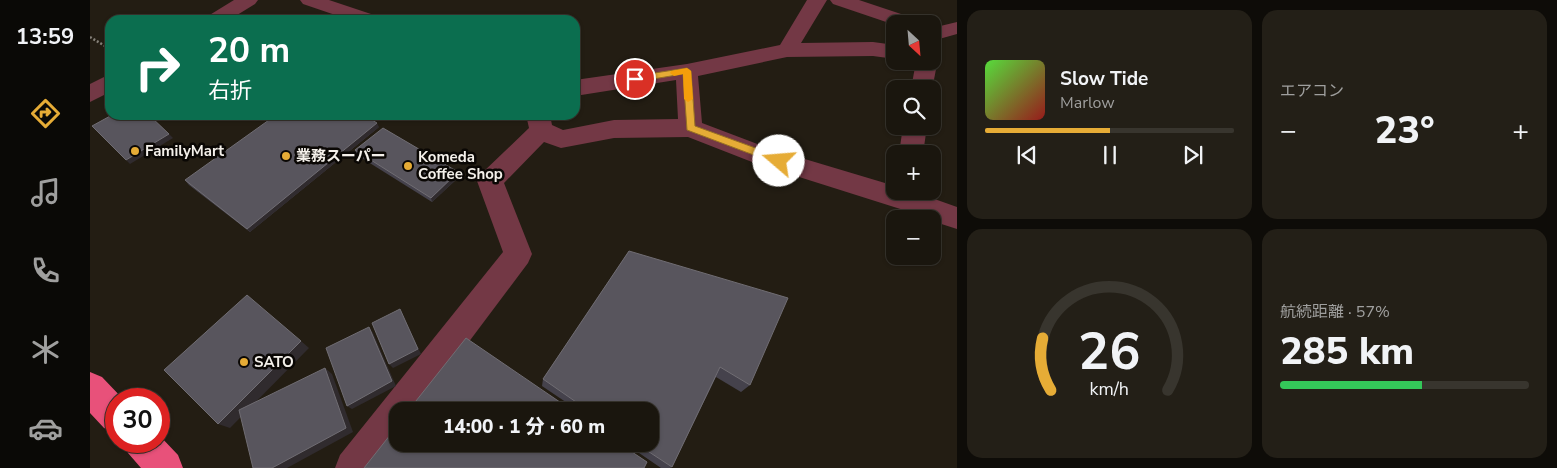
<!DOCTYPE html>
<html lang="ja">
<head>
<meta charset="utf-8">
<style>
	:root { --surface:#1a160e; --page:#231f17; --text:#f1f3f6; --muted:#9f9f9e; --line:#38352e; --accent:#e6ac36 }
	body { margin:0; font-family:"Nunito Sans","Noto Sans JP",sans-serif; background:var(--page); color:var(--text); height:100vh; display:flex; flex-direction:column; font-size:19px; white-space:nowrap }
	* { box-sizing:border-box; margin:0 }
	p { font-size:16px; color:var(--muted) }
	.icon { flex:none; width:28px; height:28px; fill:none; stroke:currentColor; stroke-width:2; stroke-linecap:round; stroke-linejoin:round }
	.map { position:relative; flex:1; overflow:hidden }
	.side { display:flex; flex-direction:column; gap:10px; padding:10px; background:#0e0c08; width:600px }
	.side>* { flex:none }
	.top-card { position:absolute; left:15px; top:15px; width:475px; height:105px; border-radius:15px; box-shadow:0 1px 4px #0004,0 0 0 1px var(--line); background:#0b6e4f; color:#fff; overflow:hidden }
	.needle { width:32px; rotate:154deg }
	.tools { position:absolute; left:796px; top:15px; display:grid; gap:10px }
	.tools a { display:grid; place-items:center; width:55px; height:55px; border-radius:10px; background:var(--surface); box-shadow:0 1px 4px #0004,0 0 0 1px var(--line); font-size:25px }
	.speed { position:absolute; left:15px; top:388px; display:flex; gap:10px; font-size:25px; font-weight:700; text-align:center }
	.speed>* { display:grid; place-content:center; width:65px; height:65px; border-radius:50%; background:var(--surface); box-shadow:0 1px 4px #0004,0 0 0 1px var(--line); line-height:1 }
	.speed .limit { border:8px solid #d22; background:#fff; color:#111 }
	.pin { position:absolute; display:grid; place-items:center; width:42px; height:42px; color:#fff; margin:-21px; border:2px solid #fff; border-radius:50%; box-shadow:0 1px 5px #0007 }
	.me { position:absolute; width:55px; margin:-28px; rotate:288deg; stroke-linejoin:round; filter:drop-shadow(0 0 4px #0008) }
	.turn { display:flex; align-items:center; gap:18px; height:105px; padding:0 20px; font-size:22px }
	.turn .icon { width:65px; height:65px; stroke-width:2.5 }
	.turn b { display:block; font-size:35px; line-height:42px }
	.big { font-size:38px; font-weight:800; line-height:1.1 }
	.side .widget { flex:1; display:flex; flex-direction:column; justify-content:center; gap:8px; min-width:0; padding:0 18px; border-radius:15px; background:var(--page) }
	.side .dial { align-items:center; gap:0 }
	.dial svg { height:130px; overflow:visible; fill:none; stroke:var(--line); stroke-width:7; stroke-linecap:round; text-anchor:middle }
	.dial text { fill:var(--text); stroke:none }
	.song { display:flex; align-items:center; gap:15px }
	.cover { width:60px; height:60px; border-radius:8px; background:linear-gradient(135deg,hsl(110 70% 55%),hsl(0 70% 35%)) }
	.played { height:5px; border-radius:2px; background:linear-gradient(90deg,var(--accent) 50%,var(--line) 50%) }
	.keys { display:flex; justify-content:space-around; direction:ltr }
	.heat { display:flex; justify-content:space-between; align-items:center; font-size:28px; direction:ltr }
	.charge { height:8px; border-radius:4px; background:linear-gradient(90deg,#34c759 57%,var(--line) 0) }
	.side .tiles { flex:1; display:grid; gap:10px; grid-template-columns:repeat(2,1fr) }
	.trip { position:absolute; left:299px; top:402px; width:270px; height:50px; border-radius:15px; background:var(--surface); box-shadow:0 1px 4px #0004,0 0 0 1px var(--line); font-weight:800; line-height:50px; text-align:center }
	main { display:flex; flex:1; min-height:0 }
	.dock { display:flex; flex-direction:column; width:90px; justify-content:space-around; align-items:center; background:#0a0906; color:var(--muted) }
	.dock .icon { width:35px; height:35px }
	.dock .on { color:var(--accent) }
	.dock b { font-size:22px; color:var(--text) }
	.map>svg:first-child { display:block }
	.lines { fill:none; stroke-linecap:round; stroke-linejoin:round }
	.path { stroke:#868179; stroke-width:2.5; stroke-dasharray:2 2; stroke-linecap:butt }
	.street { fill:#733845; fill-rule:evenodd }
	.highway { fill:#e8517a; fill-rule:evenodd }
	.wall { fill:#45424c }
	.shaded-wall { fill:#302b2e }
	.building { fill:#58555d; stroke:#706d73 }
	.route { fill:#e6ac36; stroke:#967023 }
	.slow { fill:#f59e0b }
	.poi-dot { fill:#e6ac36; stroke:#0a0704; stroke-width:2 }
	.labels { text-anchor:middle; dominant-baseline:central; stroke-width:5; stroke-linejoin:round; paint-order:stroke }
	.poi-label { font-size:15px; font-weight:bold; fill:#f4f0ea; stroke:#0a0704; text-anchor:start }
</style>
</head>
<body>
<main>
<nav class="dock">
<b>13:59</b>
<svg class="icon on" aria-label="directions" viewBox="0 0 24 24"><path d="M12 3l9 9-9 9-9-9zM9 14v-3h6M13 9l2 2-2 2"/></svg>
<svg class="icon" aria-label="music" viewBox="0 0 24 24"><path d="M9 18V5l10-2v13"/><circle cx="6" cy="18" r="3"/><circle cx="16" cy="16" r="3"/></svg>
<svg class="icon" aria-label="phone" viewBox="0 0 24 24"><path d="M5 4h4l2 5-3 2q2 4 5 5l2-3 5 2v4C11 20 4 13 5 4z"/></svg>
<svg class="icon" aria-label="climate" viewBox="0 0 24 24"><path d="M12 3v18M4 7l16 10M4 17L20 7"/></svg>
<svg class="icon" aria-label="car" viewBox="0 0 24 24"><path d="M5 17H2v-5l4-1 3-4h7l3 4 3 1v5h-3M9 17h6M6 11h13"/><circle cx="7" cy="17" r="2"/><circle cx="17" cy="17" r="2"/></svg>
</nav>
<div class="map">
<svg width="867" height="468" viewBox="0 0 867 468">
	<rect width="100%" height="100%" fill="#231d13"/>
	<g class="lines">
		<polyline class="path" points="0,37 20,49"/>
		<g class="street">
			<polygon points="144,0 168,0 165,4 139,20 115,20 118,16"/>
			<polygon points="210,0 239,0 287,16 290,20 260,20 213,4"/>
			<polygon points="717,0 737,0 711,43 783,42 805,45 805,59 783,56 697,57 608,76 612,123 678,148 805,186 805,191 822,191 867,207 867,229 842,221 842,219 662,162 598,137 524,138 471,148 454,142 414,183 442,254 438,263 327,411 308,411 308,438 285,468 245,468 250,455 413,252 387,181 391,174 439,128 436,115 460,115 462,125 473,130 524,120 588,119 586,80 485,96 485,80 597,64 690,45"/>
			<polygon points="740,0 769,0 829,20 832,24 805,25 743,4"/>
			<polygon points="867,22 867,34 842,41 842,28"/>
			<polygon points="842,58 847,64 842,90 821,89 825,67 819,61 842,61"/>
			<polygon points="20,74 20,92 0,102 0,84"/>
			<polygon points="813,126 837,126 833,154 809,154"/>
		</g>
		<g class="highway">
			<polygon points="0,372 12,377 33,399 26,399 26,433 14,428 0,413"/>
			<polygon points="69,435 88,455 93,468 51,468 38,453 33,441 69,441"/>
		</g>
	</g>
	<g class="wall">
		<polygon points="289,127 160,232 99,185 95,180"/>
		<polygon points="265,150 368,172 369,177 342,202 267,155"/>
		<polygon points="539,251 660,385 651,392 626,377 582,467 580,468 571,468 536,444 560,444 560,411 489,411 452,386 453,379"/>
	</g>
	<g class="shaded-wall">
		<polygon points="287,123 289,127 160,232 157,229"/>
		<polygon points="79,134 83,138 40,164 36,160"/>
		<polygon points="368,172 369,177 342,202 341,198"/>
		<polygon points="310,309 331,354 303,368 299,364"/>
		<polygon points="279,327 283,333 306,386 262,409 257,406"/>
		<polygon points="211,341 219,348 140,428 128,424"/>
		<polygon points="235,368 242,374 263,432 197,468 182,468"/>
	</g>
	<g class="building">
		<polygon points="22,115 59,115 79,134 36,160 2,126"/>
		<polygon points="186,115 274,115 287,123 157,229 95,180"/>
		<polygon points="293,128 368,172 341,198 265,150"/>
		<polygon points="539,251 698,298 660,385 630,367 582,467 547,444 560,444 560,411 499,411 453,379"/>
		<polygon points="157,295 211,341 128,424 74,370"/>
		<polygon points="310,309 328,349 299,364 282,323"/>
		<polygon points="279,327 302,381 257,406 236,348"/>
		<polygon points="376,338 483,411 318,411"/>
		<polygon points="235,368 256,428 182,468 163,468 149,410"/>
		<polygon points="308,425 308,444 530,444 557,462 554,468 274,468"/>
	</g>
	<polygon class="route" points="597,68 601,71 605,126 693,158 694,161 693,163 685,163 597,130 593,74 545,82 541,79 545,76"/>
	<polygon class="slow" points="597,68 601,71 603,99 598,102 594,99 593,74 584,76 580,73 581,71"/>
	<g class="poi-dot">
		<circle cx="45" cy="151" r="5"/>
		<circle cx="196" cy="156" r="5"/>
		<circle cx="318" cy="166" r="5"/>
		<circle cx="154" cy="362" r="5"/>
	</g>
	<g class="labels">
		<g class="poi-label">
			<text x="55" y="151">FamilyMart</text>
			<text x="206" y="156">業務スーパー</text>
			<text x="328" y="157">Komeda<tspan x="328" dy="17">Coffee Shop</tspan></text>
			<text x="164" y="362">SATO</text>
		</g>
	</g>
</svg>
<div class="tools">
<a><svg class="needle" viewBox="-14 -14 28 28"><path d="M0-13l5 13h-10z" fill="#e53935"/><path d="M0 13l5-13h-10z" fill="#9f9f9e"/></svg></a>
<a><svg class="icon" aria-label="search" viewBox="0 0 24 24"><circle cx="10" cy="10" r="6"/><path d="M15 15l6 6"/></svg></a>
<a>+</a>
<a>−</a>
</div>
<div class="speed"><div class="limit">30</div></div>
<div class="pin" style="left:545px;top:79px;background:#d93025"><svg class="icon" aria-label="arrive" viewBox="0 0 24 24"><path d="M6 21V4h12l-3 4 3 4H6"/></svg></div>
<svg class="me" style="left:689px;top:161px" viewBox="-20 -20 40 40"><circle r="19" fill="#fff"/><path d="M0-13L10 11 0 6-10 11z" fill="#e6ac36"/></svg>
<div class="trip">14:00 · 1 分 · 60 m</div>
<div class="top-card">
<div class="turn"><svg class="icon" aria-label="right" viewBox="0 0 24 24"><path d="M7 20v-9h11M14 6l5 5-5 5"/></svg><div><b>20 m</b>右折</div></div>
</div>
</div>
<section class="side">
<div class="tiles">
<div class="widget">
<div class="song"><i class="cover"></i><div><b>Slow Tide</b><p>Marlow</p></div></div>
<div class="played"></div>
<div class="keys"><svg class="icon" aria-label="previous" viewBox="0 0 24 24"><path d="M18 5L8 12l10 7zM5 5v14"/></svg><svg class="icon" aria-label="pause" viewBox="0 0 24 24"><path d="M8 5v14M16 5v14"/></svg><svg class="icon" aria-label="next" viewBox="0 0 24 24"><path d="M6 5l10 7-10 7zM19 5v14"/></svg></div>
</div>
<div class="widget"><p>エアコン</p>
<div class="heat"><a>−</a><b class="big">23°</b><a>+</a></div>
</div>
<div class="widget dial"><svg viewBox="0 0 100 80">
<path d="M14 69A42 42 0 1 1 86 69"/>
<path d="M14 69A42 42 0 0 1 9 37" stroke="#e6ac36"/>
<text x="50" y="56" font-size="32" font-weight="700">26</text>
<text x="50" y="72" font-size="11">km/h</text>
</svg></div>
<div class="widget"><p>航続距離 · 57%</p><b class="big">285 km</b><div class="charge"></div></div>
</div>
</section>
</main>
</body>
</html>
